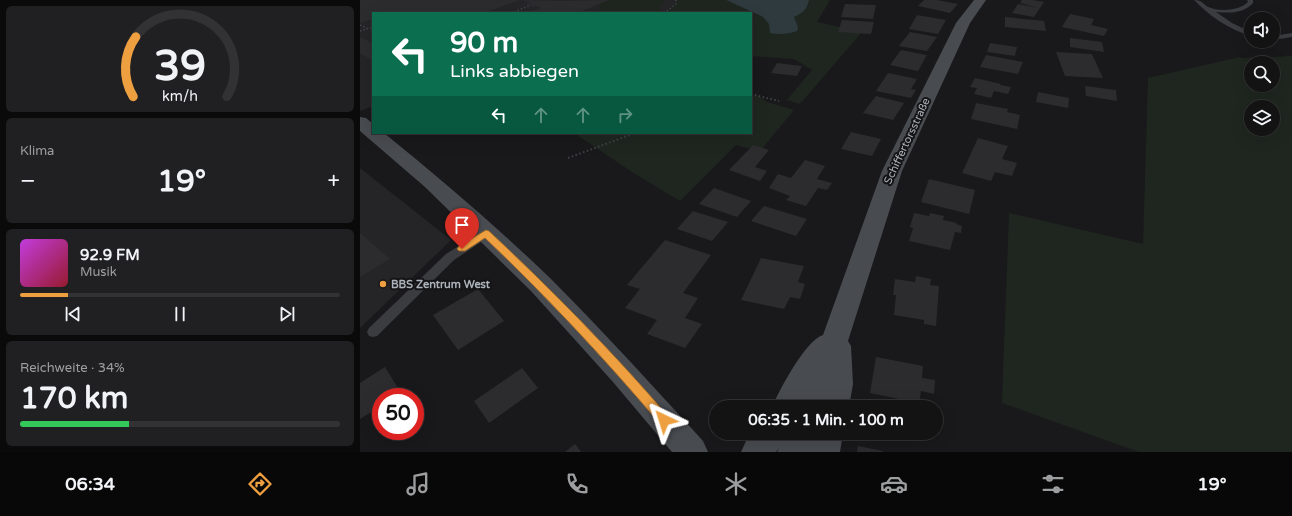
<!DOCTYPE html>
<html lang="de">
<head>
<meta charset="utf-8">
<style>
	:root { --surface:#131314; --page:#202022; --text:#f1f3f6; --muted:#9d9ea0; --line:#323234; --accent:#ee9f3f }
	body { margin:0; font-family:"Varela Round",sans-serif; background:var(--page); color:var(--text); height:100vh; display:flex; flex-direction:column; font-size:15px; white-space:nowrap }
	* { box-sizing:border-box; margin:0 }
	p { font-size:13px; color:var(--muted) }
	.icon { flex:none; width:22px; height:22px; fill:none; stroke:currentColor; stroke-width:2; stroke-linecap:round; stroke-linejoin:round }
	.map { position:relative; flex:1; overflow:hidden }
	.drawer { display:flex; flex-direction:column; gap:6px; padding:6px; background:#0a0a0b; width:360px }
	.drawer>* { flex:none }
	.guide { position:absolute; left:12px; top:12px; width:380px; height:122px; border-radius:0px; box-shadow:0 4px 16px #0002,0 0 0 1px var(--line); background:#0b6e4f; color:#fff; overflow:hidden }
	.controls { position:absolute; left:884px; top:12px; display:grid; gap:8px }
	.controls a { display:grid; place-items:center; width:36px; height:36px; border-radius:50%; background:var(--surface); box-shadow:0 4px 16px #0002,0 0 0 1px var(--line); font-size:20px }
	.speed { position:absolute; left:12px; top:388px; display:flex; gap:8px; font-size:20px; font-weight:700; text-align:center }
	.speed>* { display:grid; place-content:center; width:52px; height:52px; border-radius:50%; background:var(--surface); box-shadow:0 4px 16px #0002,0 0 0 1px var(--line); line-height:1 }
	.speed .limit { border:6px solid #d22; background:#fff; color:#111 }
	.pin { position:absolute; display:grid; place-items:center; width:34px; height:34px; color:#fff; margin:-41px -17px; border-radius:50% 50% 50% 0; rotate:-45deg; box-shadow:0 0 4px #0007 }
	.pin .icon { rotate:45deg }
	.me { position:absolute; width:44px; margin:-22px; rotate:319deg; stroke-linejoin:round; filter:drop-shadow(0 0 3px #0008) }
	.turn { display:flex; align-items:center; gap:14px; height:84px; padding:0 12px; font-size:18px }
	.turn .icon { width:52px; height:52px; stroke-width:2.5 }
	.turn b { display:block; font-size:28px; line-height:34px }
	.lanes { display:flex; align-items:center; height:38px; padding:0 12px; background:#0003; justify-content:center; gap:20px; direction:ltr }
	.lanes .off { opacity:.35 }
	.big { font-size:30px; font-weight:700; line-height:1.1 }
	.drawer .card { flex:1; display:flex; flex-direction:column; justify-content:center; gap:6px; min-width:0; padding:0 14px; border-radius:6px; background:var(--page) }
	.drawer .dial { align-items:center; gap:0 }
	.dial svg { height:104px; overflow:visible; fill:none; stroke:var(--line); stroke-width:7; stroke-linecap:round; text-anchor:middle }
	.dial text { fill:var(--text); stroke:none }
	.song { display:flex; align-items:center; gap:12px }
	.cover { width:48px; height:48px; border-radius:6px; background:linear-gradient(135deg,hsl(290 70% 55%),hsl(350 70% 35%)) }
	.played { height:4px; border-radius:2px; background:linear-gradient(90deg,var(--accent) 15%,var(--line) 15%) }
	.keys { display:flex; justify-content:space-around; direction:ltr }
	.heat { display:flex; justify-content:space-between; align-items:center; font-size:22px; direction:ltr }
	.charge { height:6px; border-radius:3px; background:linear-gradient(90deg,#34c759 34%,var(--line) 0) }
	.trip { position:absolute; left:349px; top:400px; width:234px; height:40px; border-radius:20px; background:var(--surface); box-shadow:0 4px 16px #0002,0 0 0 1px var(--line); font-weight:700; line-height:40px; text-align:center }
	.dock { display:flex; height:64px; justify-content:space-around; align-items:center; background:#080808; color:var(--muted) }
	.dock .icon { width:28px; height:28px }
	.dock .current { color:var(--accent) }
	.dock b { font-size:18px; color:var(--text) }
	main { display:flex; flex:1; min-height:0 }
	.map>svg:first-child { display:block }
	.built { fill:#252528 }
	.green { fill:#1f261f; fill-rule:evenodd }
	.water { fill:#2f3a3f }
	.building { fill:#2c2c2f }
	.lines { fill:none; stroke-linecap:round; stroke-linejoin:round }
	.path-far1 { stroke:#404347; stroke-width:1.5; stroke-dasharray:1.5 2; stroke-linecap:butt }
	.path { stroke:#404347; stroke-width:2; stroke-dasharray:1.5 2.5; stroke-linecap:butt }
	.lane { fill:#3a3c40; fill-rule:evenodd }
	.secondary { fill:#484b50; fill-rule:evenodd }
	.route { fill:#ee9f3f; stroke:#9b6729 }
	.poi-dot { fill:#ee9f3f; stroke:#141416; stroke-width:1.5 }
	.labels { text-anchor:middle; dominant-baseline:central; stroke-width:4; stroke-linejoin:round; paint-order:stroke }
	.street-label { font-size:11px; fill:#acb2ba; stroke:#141416 }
	.poi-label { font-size:11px; font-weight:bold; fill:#acb2ba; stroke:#141416; text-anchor:start }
</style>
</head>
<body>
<main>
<section class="drawer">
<div class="card dial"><svg viewBox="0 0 100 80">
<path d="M14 69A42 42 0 1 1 86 69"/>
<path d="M14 69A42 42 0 0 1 16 23" stroke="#ee9f3f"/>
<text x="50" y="56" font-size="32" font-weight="700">39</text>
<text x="50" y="72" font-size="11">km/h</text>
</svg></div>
<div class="card"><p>Klima</p>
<div class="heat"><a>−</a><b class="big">19°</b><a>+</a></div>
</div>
<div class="card">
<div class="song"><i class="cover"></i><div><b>92.9 FM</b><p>Musik</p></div></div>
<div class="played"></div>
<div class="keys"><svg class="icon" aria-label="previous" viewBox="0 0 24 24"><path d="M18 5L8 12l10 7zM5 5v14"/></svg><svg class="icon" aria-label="pause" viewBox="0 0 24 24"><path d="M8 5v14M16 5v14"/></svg><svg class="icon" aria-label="next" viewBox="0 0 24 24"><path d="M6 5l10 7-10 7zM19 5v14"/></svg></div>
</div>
<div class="card"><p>Reichweite · 34%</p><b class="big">170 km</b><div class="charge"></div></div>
</section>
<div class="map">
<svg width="932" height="452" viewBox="0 0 932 452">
	<rect width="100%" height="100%" fill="#19191b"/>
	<g class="built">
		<polygon points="0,0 316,0 316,4 304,13 13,13 13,106 0,111"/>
		<polygon points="0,168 91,240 0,328"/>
	</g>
	<g class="green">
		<polygon points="249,0 305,0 299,11 295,13 239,13 241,9 237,4"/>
		<path d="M316,0H366L403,17L409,23L410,31L438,27L434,17C443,13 447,10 449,0H470L457,22L502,32L440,104L427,100L452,70L434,59L391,56V13H304L316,4Z"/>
		<path d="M932,56V452H779L642,403L649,213L783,244L788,78L880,57L882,58ZM891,63H913V85H891ZM891,107H913V129H891Z"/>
		<polygon points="391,95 399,96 407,102 434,110 400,151 376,145 320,201 275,174 214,133 391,133"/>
	</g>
	<path class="water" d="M366,0H449C447,10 443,13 434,17L438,27L437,31C428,34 420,35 410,33L409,24L403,17Z"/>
	<g class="building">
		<polygon points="0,0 160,0 124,13 13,13 13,19 0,23"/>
		<polygon points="163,0 198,1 249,0 222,11 225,13 174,13 172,11 181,8 177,6 173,7 165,4 170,3"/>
		<polygon points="564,0 577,0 598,4 590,13 558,6"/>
		<polygon points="662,0 673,0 684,2 674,17 652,13 658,4 678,8 660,3"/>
		<polygon points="485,4 516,5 513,19 481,17"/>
		<polygon points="710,14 734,19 731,25 748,29 744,36 702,27"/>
		<polygon points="557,15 586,20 578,34 549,29"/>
		<polygon points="645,17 684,21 686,31 645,27"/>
		<polygon points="482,20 514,22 511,34 478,32"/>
		<polygon points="550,32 577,37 567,51 539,46"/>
		<polygon points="0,38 3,38 13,44 13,61 0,53"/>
		<polygon points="710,38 742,42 744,52 710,47"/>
		<polygon points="630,43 657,47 655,56 627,52"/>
		<polygon points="541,50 567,55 558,71 530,65"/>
		<polygon points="696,52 732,54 743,78 705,76"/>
		<polygon points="626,55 663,62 658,74 620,67"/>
		<polygon points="417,63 442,66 437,76 411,73"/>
		<polygon points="528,73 557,79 551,89 556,90 551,98 516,91"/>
		<polygon points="615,78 641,84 640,85 651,87 648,94 634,91 631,98 614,94 617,88 610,87"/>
		<polygon points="725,86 756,90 757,101 726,96"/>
		<polygon points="678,92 709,98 708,108 676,102"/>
		<polygon points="516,96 544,103 533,120 503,113"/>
		<polygon points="616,103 648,109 647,112 660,115 657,129 611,119"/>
		<polygon points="491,132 521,139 512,156 481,149"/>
		<polygon points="618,138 648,146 642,159 657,163 652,176 635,172 631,181 602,173"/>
		<polygon points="393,145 409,150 395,167 407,171 400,181 369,170"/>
		<polygon points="445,160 465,166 457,179 472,183 467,190 458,188 446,206 426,200 430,196 409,188 418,174 431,178"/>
		<polygon points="569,179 615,190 609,214 561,202"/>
		<polygon points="354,188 391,201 377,217 339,204"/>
		<polygon points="404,206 447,219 436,236 391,221"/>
		<polygon points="333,211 368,222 352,241 317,229"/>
		<polygon points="554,213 569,216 570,213 584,216 583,220 597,223 596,224 602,226 601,233 595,232 590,250 549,241 553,228 550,227"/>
		<polygon points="0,233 30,259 0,277"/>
		<polygon points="305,240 351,255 323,293 338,298 325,318 342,324 325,348 287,334 297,320 265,308 280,289 267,285"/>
		<polygon points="401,258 444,266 438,282 445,284 440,299 430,297 424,309 381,300"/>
		<polygon points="556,276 571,279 570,285 579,286 576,326 564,324 564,320 534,315 536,295 533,295 535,279 555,282"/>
		<polygon points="118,289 144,321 98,350 73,315"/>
		<polygon points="516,357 563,366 562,378 575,380 574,394 561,391 559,403 510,393"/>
		<polygon points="25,367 41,393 35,397 21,397 21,406 0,419 0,383"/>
		<polygon points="162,368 178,388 129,423 114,401"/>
		<polygon points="215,444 221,452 205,452"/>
		<polygon points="498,446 523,451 522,452 497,452"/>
	</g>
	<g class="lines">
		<g class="path-far1">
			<polyline points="151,13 169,6"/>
			<polyline points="304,13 316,4 316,0"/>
			<polyline points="0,25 7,28"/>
			<polyline points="0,31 13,27"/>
		</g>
		<g class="path">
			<polyline points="391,94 419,101"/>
			<polyline points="208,158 275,133"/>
		</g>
		<g class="lane">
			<path d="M834,0C844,0 843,6 851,8C861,12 881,10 888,2L887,0H893V3C883,14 869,13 856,12L872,23L891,32V36C870,30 848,15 834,0Z"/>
			<polygon points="932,33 932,37 913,40 913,36"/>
			<polygon points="126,229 130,230 131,233 130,236 94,260 17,336 13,337 9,336 7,332 9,328 86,254"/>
		</g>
		<g class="secondary">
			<path d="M614,0H626L610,23L542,171L488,341L491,346L493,384L489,407H412C420,389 445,341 463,335L522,171L596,23Z"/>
			<path d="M0,117L6,118L13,124V133H24C81,179 137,227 189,277C242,330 293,386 343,441L348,452H312L253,382L171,291L65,187L0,131Z"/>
			<polygon points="392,433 483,433 480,452 417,452 419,448 416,452 381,452 386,441"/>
		</g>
	</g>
	<path class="route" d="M126,230L129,231C192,290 252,351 308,416L310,420L308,424L304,426L300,424C245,359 187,297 125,238L105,251H99L97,249L99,246Z"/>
	<circle class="poi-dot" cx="23" cy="284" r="4"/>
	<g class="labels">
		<g class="street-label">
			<text transform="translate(547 141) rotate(-65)">Schiffertorsstraße</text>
		</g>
		<g class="poi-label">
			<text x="31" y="284">BBS Zentrum West</text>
		</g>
	</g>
</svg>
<div class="controls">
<a><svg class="icon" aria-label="sound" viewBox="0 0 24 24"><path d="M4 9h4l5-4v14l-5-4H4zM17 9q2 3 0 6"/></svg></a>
<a><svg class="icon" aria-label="search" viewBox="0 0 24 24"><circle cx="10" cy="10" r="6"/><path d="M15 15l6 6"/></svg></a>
<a><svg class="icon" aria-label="layers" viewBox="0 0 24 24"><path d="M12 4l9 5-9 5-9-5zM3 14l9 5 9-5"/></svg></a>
</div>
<div class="speed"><div class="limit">50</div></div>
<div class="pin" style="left:102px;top:249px;background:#d93025"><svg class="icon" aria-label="arrive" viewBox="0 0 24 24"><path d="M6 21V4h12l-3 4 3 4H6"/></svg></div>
<svg class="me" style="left:304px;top:420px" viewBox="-20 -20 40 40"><path d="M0-17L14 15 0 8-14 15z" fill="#ee9f3f" stroke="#fff" stroke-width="4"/></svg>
<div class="trip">06:35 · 1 Min. · 100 m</div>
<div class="guide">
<div class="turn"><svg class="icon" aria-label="left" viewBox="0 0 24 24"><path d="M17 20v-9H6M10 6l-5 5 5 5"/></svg><div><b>90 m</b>Links abbiegen</div></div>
<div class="lanes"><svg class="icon" aria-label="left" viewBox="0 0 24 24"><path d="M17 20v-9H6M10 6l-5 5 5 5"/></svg><svg class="icon off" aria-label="ahead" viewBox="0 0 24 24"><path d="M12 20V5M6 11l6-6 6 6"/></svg><svg class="icon off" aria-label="ahead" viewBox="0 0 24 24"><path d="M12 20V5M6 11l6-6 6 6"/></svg><svg class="icon off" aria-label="right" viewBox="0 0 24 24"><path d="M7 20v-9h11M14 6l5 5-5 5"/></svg></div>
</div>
</div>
</main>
<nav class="dock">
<b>06:34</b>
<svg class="icon current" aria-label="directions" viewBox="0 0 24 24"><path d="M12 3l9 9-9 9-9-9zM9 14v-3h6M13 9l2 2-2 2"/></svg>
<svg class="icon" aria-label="music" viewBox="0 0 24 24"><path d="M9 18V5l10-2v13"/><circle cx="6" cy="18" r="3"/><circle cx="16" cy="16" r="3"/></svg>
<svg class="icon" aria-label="phone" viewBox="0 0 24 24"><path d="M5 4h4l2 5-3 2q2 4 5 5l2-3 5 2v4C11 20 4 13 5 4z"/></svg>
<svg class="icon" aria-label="climate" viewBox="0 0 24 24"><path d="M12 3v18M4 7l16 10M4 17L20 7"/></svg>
<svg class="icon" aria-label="car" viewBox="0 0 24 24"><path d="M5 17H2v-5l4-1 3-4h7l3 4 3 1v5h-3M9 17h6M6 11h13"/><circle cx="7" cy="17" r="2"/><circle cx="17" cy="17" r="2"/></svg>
<svg class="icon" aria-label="filters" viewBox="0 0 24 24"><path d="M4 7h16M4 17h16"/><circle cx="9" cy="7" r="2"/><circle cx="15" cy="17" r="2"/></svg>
<b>19°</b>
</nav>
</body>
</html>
